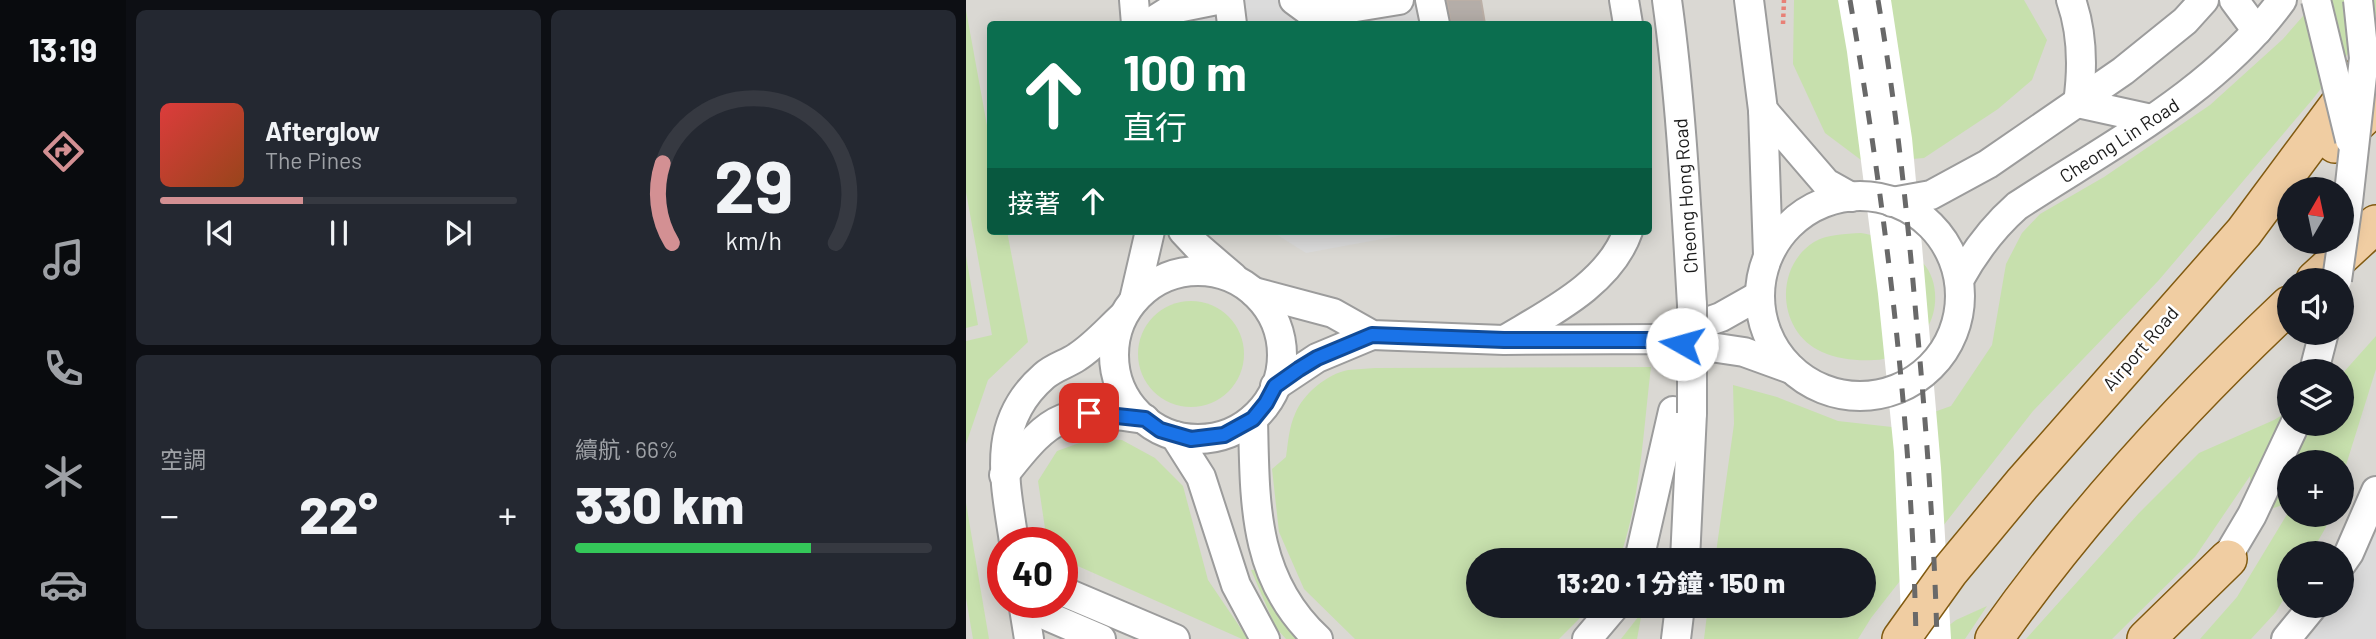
<!DOCTYPE html>
<html lang="zh-TW">
<head>
<meta charset="utf-8">
<style>
	:root { --surface:#171b24; --page:#242831; --text:#f1f3f6; --muted:#9ea1a6; --line:#363941; --accent:#d39093 }
	body { margin:0; font-family:Barlow,"Noto Sans TC",sans-serif; background:var(--page); color:var(--text); height:100vh; display:flex; flex-direction:column; font-size:26px; white-space:nowrap }
	* { box-sizing:border-box; margin:0 }
	p { font-size:23px; color:var(--muted) }
	.icon { flex:none; width:38px; height:38px; fill:none; stroke:currentColor; stroke-width:2; stroke-linecap:round; stroke-linejoin:round }
	.map { position:relative; flex:1; overflow:hidden }
	.side { display:flex; flex-direction:column; gap:10px; padding:10px; background:#0d0f14; width:840px }
	.side>* { flex:none }
	.hud { position:absolute; left:21px; top:21px; width:665px; height:214px; border-radius:7px; box-shadow:0 4px 18px #0003; background:#0b6e4f; color:#fff; overflow:hidden }
	.needle { width:46px; rotate:9deg }
	.controls { position:absolute; left:1311px; top:177px; display:grid; gap:14px }
	.controls a { display:grid; place-items:center; width:77px; height:77px; border-radius:50%; background:var(--surface); box-shadow:0 4px 18px #0003; font-size:35px }
	.speed { position:absolute; left:21px; top:527px; display:flex; gap:14px; font-size:35px; font-weight:700; text-align:center }
	.speed>* { display:grid; place-content:center; width:91px; height:91px; border-radius:50%; background:var(--surface); box-shadow:0 4px 18px #0003; line-height:1 }
	.speed .limit { border:10px solid #d22; background:#fff; color:#111 }
	.pin { position:absolute; display:grid; place-items:center; width:60px; height:60px; color:#fff; margin:-30px; border-radius:14px; box-shadow:0 4px 10px #0006 }
	.me { position:absolute; width:77px; margin:-38px; rotate:277deg; stroke-linejoin:round; filter:drop-shadow(0 0 5px #0008) }
	.turn { display:flex; align-items:center; gap:24px; height:147px; padding:0 21px; font-size:32px }
	.turn .icon { width:91px; height:91px; stroke-width:2.5 }
	.turn b { display:block; font-size:49px; line-height:60px }
	.then { display:flex; align-items:center; height:66px; padding:0 21px; background:#0003; gap:14px; font-size:26px }
	.big { font-size:52px; font-weight:800; line-height:1.1 }
	.side .card { flex:1; display:flex; flex-direction:column; justify-content:center; gap:10px; min-width:0; padding:0 24px; border-radius:10px; background:var(--page) }
	.side .dial { align-items:center; gap:0 }
	.dial svg { height:182px; overflow:visible; fill:none; stroke:var(--line); stroke-width:7; stroke-linecap:round; text-anchor:middle }
	.dial text { fill:var(--text); stroke:none }
	.song { display:flex; align-items:center; gap:21px }
	.cover { width:84px; height:84px; border-radius:10px; background:linear-gradient(135deg,hsl(0 70% 55%),hsl(20 70% 35%)) }
	.played { height:7px; border-radius:4px; background:linear-gradient(90deg,var(--accent) 40%,var(--line) 40%) }
	.keys { display:flex; justify-content:space-around; direction:ltr }
	.heat { display:flex; justify-content:space-between; align-items:center; font-size:38px; direction:ltr }
	.charge { height:10px; border-radius:5px; background:linear-gradient(90deg,#34c759 66%,var(--line) 0) }
	.side .tiles { flex:1; display:grid; gap:10px; grid-template-columns:repeat(2,1fr) }
	.trip { position:absolute; left:500px; top:548px; width:410px; height:70px; border-radius:35px; background:var(--surface); box-shadow:0 4px 18px #0003; font-weight:800; line-height:70px; text-align:center }
	main { display:flex; flex:1; min-height:0 }
	.tab-bar { display:flex; flex-direction:column; width:126px; justify-content:space-around; align-items:center; background:#090b0e; color:var(--muted) }
	.tab-bar .icon { width:49px; height:49px }
	.tab-bar .on { color:var(--accent) }
	.tab-bar b { font-size:32px; color:var(--text) }
	.map>svg:first-child { display:block }
	.airport { fill:#dad8d3; fill-rule:evenodd }
	.grass { fill:#c7e0ad }
	.parking { fill:#dbdbdb }
	.pier { fill:#fff }
	.building { fill:#b4ada8; stroke:#bbafa6; stroke-width:2 }
	.lines { fill:none; stroke-linecap:round; stroke-linejoin:round }
	.minor-casing { stroke:#9c9c9c; stroke-width:32 }
	.major-casing { stroke:#815a11; stroke-width:40 }
	.path { stroke:#e88076; stroke-width:4.5; stroke-dasharray:3.5 3.5; stroke-linecap:butt }
	.minor { stroke:#fff; stroke-width:28 }
	.major { stroke:#f0cda2; stroke-width:37 }
	.rail { stroke:#696969; stroke-width:5; stroke-dasharray:14 14; stroke-linecap:butt }
	.minor-bridge-casing { stroke:#9c9c9c; stroke-width:32; stroke-linecap:butt }
	.minor-bridge { stroke:#fff; stroke-width:28 }
	.route-casing { stroke:#114b97; stroke-width:18 }
	.route { stroke:#1a73e8; stroke-width:12 }
	.labels { text-anchor:middle; dominant-baseline:central; stroke-width:5; stroke-linejoin:round; paint-order:stroke }
	.street-label { font-size:19px; fill:#1b1b1b; stroke:#fff }
</style>
</head>
<body>
<main>
<nav class="tab-bar">
<b>13:19</b>
<svg class="icon on" aria-label="directions" viewBox="0 0 24 24"><path d="M12 3l9 9-9 9-9-9zM9 14v-3h6M13 9l2 2-2 2"/></svg>
<svg class="icon" aria-label="music" viewBox="0 0 24 24"><path d="M9 18V5l10-2v13"/><circle cx="6" cy="18" r="3"/><circle cx="16" cy="16" r="3"/></svg>
<svg class="icon" aria-label="phone" viewBox="0 0 24 24"><path d="M5 4h4l2 5-3 2q2 4 5 5l2-3 5 2v4C11 20 4 13 5 4z"/></svg>
<svg class="icon" aria-label="climate" viewBox="0 0 24 24"><path d="M12 3v18M4 7l16 10M4 17L20 7"/></svg>
<svg class="icon" aria-label="car" viewBox="0 0 24 24"><path d="M5 17H2v-5l4-1 3-4h7l3 4 3 1v5h-3M9 17h6M6 11h13"/><circle cx="7" cy="17" r="2"/><circle cx="17" cy="17" r="2"/></svg>
</nav>
<section class="side">
<div class="tiles">
<div class="card">
<div class="song"><i class="cover"></i><div><b>Afterglow</b><p>The Pines</p></div></div>
<div class="played"></div>
<div class="keys"><svg class="icon" aria-label="previous" viewBox="0 0 24 24"><path d="M18 5L8 12l10 7zM5 5v14"/></svg><svg class="icon" aria-label="pause" viewBox="0 0 24 24"><path d="M8 5v14M16 5v14"/></svg><svg class="icon" aria-label="next" viewBox="0 0 24 24"><path d="M6 5l10 7-10 7zM19 5v14"/></svg></div>
</div>
<div class="card dial"><svg viewBox="0 0 100 80">
<path d="M14 69A42 42 0 1 1 86 69"/>
<path d="M14 69A42 42 0 0 1 10 34" stroke="#d39093"/>
<text x="50" y="56" font-size="32" font-weight="700">29</text>
<text x="50" y="72" font-size="11">km/h</text>
</svg></div>
<div class="card"><p>空調</p>
<div class="heat"><a>−</a><b class="big">22°</b><a>+</a></div>
</div>
<div class="card"><p>續航 · 66%</p><b class="big">330 km</b><div class="charge"></div></div>
</div>
</section>
<div class="map">
<svg width="1410" height="639" viewBox="0 0 1410 639">
	<rect width="100%" height="100%" fill="#ebe8e2"/>
	<path class="airport" d="M0,0H1410V639H0ZM24,24H682V231H24ZM1323,189H1376V242H1323ZM1323,280H1376V332H1323ZM1323,371H1376V424H1323ZM1323,462H1376V514H1323ZM37,542H96V602H37ZM1323,553H1376V606H1323ZM513,560H898V606H513Z"/>
	<g class="grass">
		<polygon points="828,0 1058,0 1081,40 1066,80 1032,109 958,158 899,163 859,133 827,64"/>
		<polygon points="1351,0 1410,0 1410,18 1346,100 1193,280 1067,411 905,618 892,639 738,639 742,606 898,606 898,560 749,560 768,424 767,385 811,397 872,421 926,427 985,406 1026,345 1040,264 1056,233 1074,214 1138,177 1244,105 1317,39"/>
		<polygon points="0,10 24,142 24,231 41,231 62,342 22,380 0,444 0,341 26,335 0,192"/>
		<path d="M895,233C911,235 920,241 934,249C941,253 951,257 957,263C972,279 973,309 961,328C957,333 950,337 945,342C933,352 925,360 908,360C891,361 871,359 856,352C812,333 807,268 848,242C862,234 879,234 895,233Z"/>
		<polygon points="0,256 12,325 0,328"/>
		<circle cx="225" cy="354" r="53"/>
		<polygon points="1410,336 1410,369 1376,478 1376,462 1323,462 1323,503 1286,515 1284,476 1229,557 1146,639 1060,639 1173,513 1233,453 1308,420 1323,411 1323,424 1376,424 1376,374"/>
		<path d="M685,367C677,432 675,498 653,560H513V606H626L593,639H389L338,589L313,532L306,469L320,457C322,443 323,427 329,414C337,394 361,374 382,370C391,369 400,369 409,368Z"/>
		<polygon points="127,438 156,440 189,458 217,486 242,580 282,639 276,639 96,559 96,542 81,542 72,481 91,451"/>
		<polygon points="0,503 23,639 7,639 0,598"/>
		<polygon points="1323,511 1323,514 1364,515 1360,527 1345,553 1323,553 1323,590 1310,612 1285,639 1234,639 1271,597"/>
		<polygon points="293,569 320,626 334,639 320,639 310,628 285,570"/>
		<polygon points="1021,606 999,639 965,639 990,620"/>
		<polygon points="676,612 671,639 655,639"/>
	</g>
	<g class="parking">
		<polygon points="195,0 475,0 479,24 198,24"/>
		<polygon points="305,231 459,231 340,253"/>
		<polygon points="1410,534 1410,639 1343,639 1364,606 1376,606 1376,588"/>
	</g>
	<polygon class="pier" points="872,0 925,0 946,138 956,246 975,468 985,639 936,639 928,452 912,294 881,52"/>
	<polygon class="building" points="481,0 515,0 519,24 485,24"/>
	<g class="lines">
		<g class="minor-casing">
			<g id="minor">
				<polyline points="168,0 170,24"/>
				<polyline points="263,0 266,24"/>
				<polyline points="328,0 347,14 433,0"/>
				<polyline points="464,0 469,24"/>
				<polyline points="658,0 662,24"/>
				<path d="M701,0C715,101 720,203 726,305"/>
				<polyline points="783,0 797,110 802,255"/>
				<path d="M1105,0C1117,34 1117,68 1112,103"/>
				<polyline points="1268,0 1291,31"/>
				<polyline points="182,24 206,9 251,0"/>
				<polyline points="1112,103 1185,119"/>
				<polyline points="797,110 860,183 885,197"/>
				<circle cx="894" cy="296" r="100"/>
				<polyline points="926,202 965,195 1022,164 1157,71 1219,21 1238,0"/>
				<polyline points="217,231 232,247 267,277"/>
				<circle cx="232" cy="355" r="84"/>
				<path d="M993,280C1009,251 1026,228 1051,206C1144,145 1250,91 1316,0"/>
				<polyline points="288,292 367,313 406,335 538,340 691,339 778,352 825,369"/>
				<polyline points="168,300 184,231"/>
				<polyline points="704,335 755,317 794,295"/>
				<path d="M540,339C585,312 644,283 662,231"/>
				<polyline points="1348,371 1358,332"/>
				<polyline points="309,386 351,358 406,335"/>
				<path d="M287,419C289,501 286,578 352,639"/>
				<polyline points="209,436 235,477 270,585 299,639"/>
				<path d="M38,475C87,412 99,407 179,419"/>
				<path d="M48,542C39,480 24,423 78,376C88,367 101,364 111,357C128,346 141,331 156,317"/>
				<polyline points="673,560 707,411"/>
				<polyline points="719,560 726,413"/>
				<polyline points="1376,563 1383,553 1410,491"/>
				<polyline points="1251,574 1286,515 1329,424"/>
				<polyline points="96,591 209,639"/>
				<polyline points="57,602 63,639"/>
				<polyline points="58,606 135,639"/>
				<polyline points="621,639 649,606"/>
				<polyline points="710,639 714,606"/>
				<polyline points="1320,639 1347,606"/>
			</g>
		</g>
		<g class="major-casing">
			<g id="major">
				<polyline points="1369,144 1410,105"/>
				<polyline points="1349,280 1410,224"/>
				<polyline points="935,639 983,572 1056,484 1278,232 1394,76"/>
				<path d="M1028,639C1112,520 1217,405 1323,305"/>
				<polyline points="1180,639 1262,559"/>
			</g>
		</g>
		<polyline class="path" points="817,24 818,0"/>
		<use href="#minor" class="minor"/>
		<use href="#major" class="major"/>
		<g class="rail">
			<path d="M884,0C920,211 946,425 950,639"/>
			<path d="M912,0C930,105 941,210 950,316C960,424 968,531 971,639"/>
		</g>
		<g class="minor-bridge-casing">
			<g id="minor-bridge">
				<polyline points="1350,0 1384,140"/>
				<polyline points="1371,280 1382,202 1398,58 1392,0"/>
				<polyline points="726,305 726,413"/>
			</g>
		</g>
		<use href="#minor-bridge" class="minor-bridge"/>
	</g>
	<g class="lines">
		<g class="route-casing">
			<polyline id="route" points="123,413 179,419 194,430 225,439 258,435 287,419 300,403 309,386 333,369 351,358 406,335 538,340 691,340 716,344"/>
		</g>
		<use href="#route" class="route"/>
	</g>
	<g class="labels">
		<g class="street-label">
			<text transform="translate(1153 140) rotate(-33)">Cheong Lin Road</text>
			<text transform="translate(719 196) rotate(-94)">Cheong Hong Road</text>
			<text transform="translate(1174 348) rotate(-49)">Airport Road</text>
		</g>
	</g>
</svg>
<div class="controls">
<a><svg class="needle" viewBox="-14 -14 28 28"><path d="M0-13l5 13h-10z" fill="#e53935"/><path d="M0 13l5-13h-10z" fill="#9ea1a6"/></svg></a>
<a><svg class="icon" aria-label="sound" viewBox="0 0 24 24"><path d="M4 9h4l5-4v14l-5-4H4zM17 9q2 3 0 6"/></svg></a>
<a><svg class="icon" aria-label="layers" viewBox="0 0 24 24"><path d="M12 4l9 5-9 5-9-5zM3 14l9 5 9-5"/></svg></a>
<a>+</a>
<a>−</a>
</div>
<div class="speed"><div class="limit">40</div></div>
<div class="pin" style="left:123px;top:413px;background:#d93025"><svg class="icon" aria-label="arrive" viewBox="0 0 24 24"><path d="M6 21V4h12l-3 4 3 4H6"/></svg></div>
<svg class="me" style="left:716px;top:344px" viewBox="-20 -20 40 40"><circle r="19" fill="#fff"/><path d="M0-13L10 11 0 6-10 11z" fill="#1a73e8"/></svg>
<div class="trip">13:20 · 1 分鐘 · 150 m</div>
<div class="hud">
<div class="turn"><svg class="icon" aria-label="ahead" viewBox="0 0 24 24"><path d="M12 20V5M6 11l6-6 6 6"/></svg><div><b>100 m</b>直行</div></div>
<div class="then">接著<svg class="icon" aria-label="ahead" viewBox="0 0 24 24"><path d="M12 20V5M6 11l6-6 6 6"/></svg></div>
</div>
</div>
</main>
</body>
</html>
